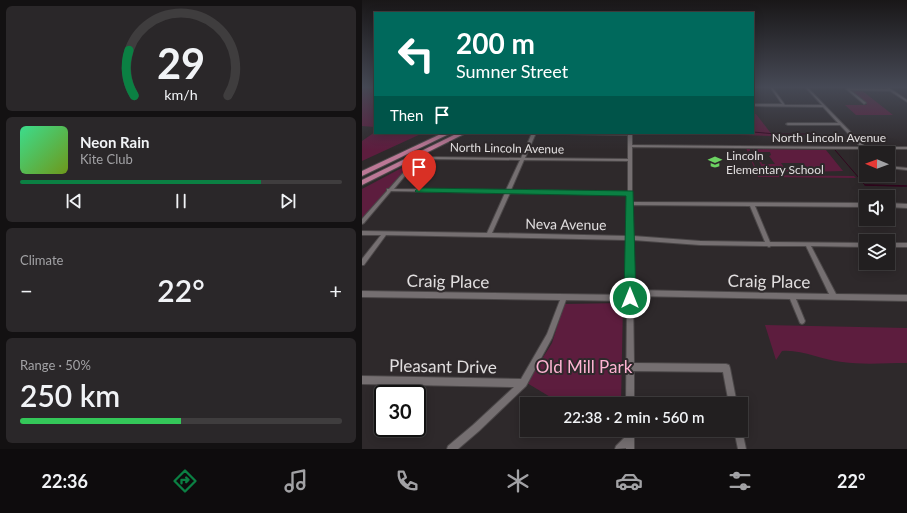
<!DOCTYPE html>
<html lang="en">
<head>
<meta charset="utf-8">
<style>
	:root { --surface:#221f20; --page:#2a2729; --text:#f1f3f6; --muted:#a2a2a5; --line:#3f3d3e; --accent:#0b8043 }
	body { margin:0; font-family:Lato,sans-serif; background:var(--page); color:var(--text); height:100vh; display:flex; flex-direction:column; font-size:15px; white-space:nowrap }
	* { box-sizing:border-box; margin:0 }
	p { font-size:13px; color:var(--muted) }
	.icon { flex:none; width:22px; height:22px; fill:none; stroke:currentColor; stroke-width:2; stroke-linecap:round; stroke-linejoin:round }
	.map { position:relative; flex:1; overflow:hidden }
	.details { display:flex; flex-direction:column; gap:6px; padding:6px; background:#131112; width:362px }
	.details>* { flex:none }
	.banner { position:absolute; left:12px; top:12px; width:380px; height:122px; border-radius:0px; box-shadow:0 2px 10px #0003,0 0 0 1px var(--line); background:#00695c; color:#fff; overflow:hidden }
	.needle { width:26px; rotate:271deg }
	.tools { position:absolute; left:497px; top:146px; display:grid; gap:8px }
	.tools a { display:grid; place-items:center; width:36px; height:36px; border-radius:0px; background:var(--surface); box-shadow:0 2px 10px #0003,0 0 0 1px var(--line); font-size:20px }
	.speed { position:absolute; left:12px; top:385px; display:flex; gap:8px; font-size:20px; font-weight:700; text-align:center }
	.speed>* { display:grid; place-content:center; width:52px; height:52px; border-radius:50%; background:var(--surface); box-shadow:0 2px 10px #0003,0 0 0 1px var(--line); line-height:1 }
	.speed .limit { border:2px solid #111; border-radius:6px; background:#fff; color:#111 }
	.pin { position:absolute; display:grid; place-items:center; width:34px; height:34px; color:#fff; margin:-41px -17px; border-radius:50% 50% 50% 0; rotate:-45deg; box-shadow:0 0 4px #0007 }
	.pin .icon { rotate:45deg }
	.me { position:absolute; width:44px; margin:-22px; rotate:0deg; stroke-linejoin:round; filter:drop-shadow(0 0 3px #0008) }
	.turn { display:flex; align-items:center; gap:14px; height:84px; padding:0 16px; font-size:18px }
	.turn .icon { width:52px; height:52px; stroke-width:2.5 }
	.turn b { display:block; font-size:28px; line-height:34px }
	.then { display:flex; align-items:center; height:38px; padding:0 16px; background:#0003; gap:8px; font-size:15px }
	.big { font-size:30px; font-weight:600; line-height:1.1 }
	.details .widget { flex:1; display:flex; flex-direction:column; justify-content:center; gap:6px; min-width:0; padding:0 14px; border-radius:6px; background:var(--page) }
	.details .dial { align-items:center; gap:0 }
	.dial svg { height:104px; overflow:visible; fill:none; stroke:var(--line); stroke-width:7; stroke-linecap:round; text-anchor:middle }
	.dial text { fill:var(--text); stroke:none }
	.song { display:flex; align-items:center; gap:12px }
	.cover { width:48px; height:48px; border-radius:6px; background:linear-gradient(135deg,hsl(150 70% 55%),hsl(80 70% 35%)) }
	.played { height:4px; border-radius:2px; background:linear-gradient(90deg,var(--accent) 75%,var(--line) 75%) }
	.keys { display:flex; justify-content:space-around; direction:ltr }
	.heat { display:flex; justify-content:space-between; align-items:center; font-size:22px; direction:ltr }
	.charge { height:6px; border-radius:3px; background:linear-gradient(90deg,#34c759 50%,var(--line) 0) }
	.trip { position:absolute; left:158px; top:397px; width:228px; height:40px; border-radius:0px; background:var(--surface); box-shadow:0 2px 10px #0003,0 0 0 1px var(--line); font-weight:600; line-height:40px; text-align:center }
	.menu { display:flex; height:64px; justify-content:space-around; align-items:center; background:#0e0c0d; color:var(--muted) }
	.menu .icon { width:28px; height:28px }
	.menu .active { color:var(--accent) }
	.menu b { font-size:18px; color:var(--text) }
	main { display:flex; flex:1; min-height:0 }
	.map>svg:first-child { display:block }
	.green { fill:#5d1d3e }
	.lines { fill:none; stroke-linecap:round; stroke-linejoin:round }
	.stream-far1 { stroke:#32061e; stroke-width:1 }
	.stream { stroke:#32061e; stroke-width:1.5 }
	.street-casing { stroke:#4b4748; stroke-width:2 }
	.highway-casing { stroke:#4b4748; stroke-width:2 }
	.street { fill:#756f71; fill-rule:evenodd }
	.highway { fill:#bc7896; fill-rule:evenodd }
	.route { fill:#0b8043; stroke:#07532c }
	.labels { text-anchor:middle; dominant-baseline:central; stroke-width:4; stroke-linejoin:round; paint-order:stroke }
	.far-street-label { font-size:12px; fill:#e1dedf; stroke:#2e292b }
	.far-poi-label { font-size:12px; fill:#e1dedf; stroke:#2e292b; text-anchor:start }
	.street-label { font-size:14px; fill:#e1dedf; stroke:#2e292b }
	.near-street-label { font-size:17px; fill:#e1dedf; stroke:#2e292b }
	.near-park-label { font-size:17px; fill:#fdb3d2; stroke:#2e292b }
</style>
</head>
<body>
<main>
<section class="details">
<div class="widget dial"><svg viewBox="0 0 100 80">
<path d="M14 69A42 42 0 1 1 86 69"/>
<path d="M14 69A42 42 0 0 1 10 34" stroke="#0b8043"/>
<text x="50" y="56" font-size="32" font-weight="700">29</text>
<text x="50" y="72" font-size="11">km/h</text>
</svg></div>
<div class="widget">
<div class="song"><i class="cover"></i><div><b>Neon Rain</b><p>Kite Club</p></div></div>
<div class="played"></div>
<div class="keys"><svg class="icon" aria-label="previous" viewBox="0 0 24 24"><path d="M18 5L8 12l10 7zM5 5v14"/></svg><svg class="icon" aria-label="pause" viewBox="0 0 24 24"><path d="M8 5v14M16 5v14"/></svg><svg class="icon" aria-label="next" viewBox="0 0 24 24"><path d="M6 5l10 7-10 7zM19 5v14"/></svg></div>
</div>
<div class="widget"><p>Climate</p>
<div class="heat"><a>−</a><b class="big">22°</b><a>+</a></div>
</div>
<div class="widget"><p>Range · 50%</p><b class="big">250 km</b><div class="charge"></div></div>
</section>
<div class="map">
<svg width="545" height="449" viewBox="0 0 545 449">
	<rect width="100%" height="100%" fill="#2e292b"/>
	<g class="green">
		<polygon points="0,87 13,87 13,127 0,126"/>
		<polygon points="487,89 498,89 531,115 494,115 483,105 505,105"/>
		<polygon points="391,114 394,114 411,136 377,135 375,133 391,133"/>
		<polygon points="13,132 13,133 61,133 0,161 0,141"/>
		<polygon points="384,148 388,149 388,151 386,151 397,175 492,176 494,178 396,177"/>
		<polygon points="391,149 464,150 481,171 442,172 441,170 446,170 441,163 419,163 424,170 430,170 431,172 402,170 404,170 403,168 400,168 397,161 399,161 400,164 413,164 407,156 409,155 408,152 395,152 396,155 394,155"/>
		<polygon points="49,163 0,219 0,189"/>
		<polygon points="261,303 259,404 200,404 165,383 190,343 202,304"/>
		<path d="M403,325L545,328V363C524,363 501,365 480,362C461,360 438,349 420,351L414,360Z"/>
	</g>
	<g class="lines">
		<g class="stream-far1">
			<polyline points="391,132 414,134 451,134 464,138 469,144"/>
			<polyline points="473,150 503,185 543,186"/>
		</g>
		<polyline class="stream" points="503,185 545,186"/>
		<g class="street-casing">
			<g id="street">
				<path d="M408,87H410L423,105H460L443,87H445L503,147H545V149H505L509,153H505L501,149L270,147V202L504,203V207L393,206L408,242L504,243V247L449,246L474,294L545,295V301L434,299L443,321L442,323L440,324L438,323L428,299L271,296L272,363L364,364L367,365L368,368L375,404H367L361,372L272,371V404H264L265,301L204,300L190,338L164,386L117,431L96,449H85L86,446L111,425L152,387L0,384V376L159,379L185,334L198,300L0,297V291L265,295V240L24,235L2,265H0V259L19,235H0V231L125,233L143,193L29,191L2,223L0,224V219L25,191V189H27L49,164L55,160L69,157L159,158L170,133H174L163,158L266,159V135L203,134L201,133H270V145L499,147L478,125H426L424,124L426,123H476L461,107L391,106V104H420ZM69,159L158,160L144,190L32,189L51,166L56,162ZM162,160L266,161V192L149,190ZM148,193L266,194L265,236L130,233ZM270,205L388,206L403,242L338,241L271,236ZM271,240L338,245L405,246L407,247L409,246H444L467,294L271,290Z"/>
				<polygon points="526,87 545,100 545,102 528,91 488,90 503,102 504,103 502,104 484,89 486,88 526,89 525,88"/>
				<polygon points="526,166 545,168 545,170 526,168"/>
				<polygon points="526,203 545,204 545,208 526,207"/>
				<rect x="526" y="243" width="19" height="4"/>
				<polygon points="379,427 380,430 384,449 376,449 372,430 379,430"/>
				<polygon points="264,430 272,430 272,449 264,449 264,448 253,449 254,446 264,436"/>
			</g>
		</g>
		<g class="highway-casing">
			<g id="highway">
				<polygon points="81,133 89,133 0,176 0,171"/>
				<polygon points="96,133 104,133 0,185 0,180"/>
			</g>
		</g>
		<use href="#street" class="street"/>
		<use href="#highway" class="highway"/>
	</g>
	<linearGradient id="sky" x2="0" y2="1"><stop stop-color="#191718"/><stop offset="0.58" stop-color="#464955"/><stop offset="1" stop-color="#464955" stop-opacity="0"/></linearGradient>
	<rect width="545" height="150" fill="url(#sky)"/>
	<polygon class="route" points="57,188 271,191 274,298 272,302 268,303 264,302 262,298 264,196 54,192 53,191"/>
	<defs>
		<g id="school-bare" transform="scale(1.08)"><path d="M0-5L7-2L0 1L-7-2ZM-4 1L0 2.5L4 1V4Q0 6-4 4Z" fill="#6cd362" stroke="#2e292b" stroke-width="2.5" paint-order="stroke"/></g>
	</defs>
	<g fill-rule="evenodd">
		<use href="#school-bare" x="353" y="162"/>
	</g>
	<g class="labels">
		<g class="far-street-label">
			<text x="467" y="137">North Lincoln Avenue</text>
			<text transform="translate(145 148) rotate(1)">North Lincoln Avenue</text>
		</g>
		<g class="far-poi-label">
			<text x="364" y="155">Lincoln<tspan x="364" dy="14">Elementary School</tspan></text>
		</g>
		<g class="street-label">
			<text transform="translate(204 224) rotate(1)">Neva Avenue</text>
		</g>
		<g class="near-street-label">
			<text transform="translate(86 281) rotate(1)">Craig Place</text>
			<text transform="translate(407 281) rotate(1)">Craig Place</text>
			<text transform="translate(81 366) rotate(1)">Pleasant Drive</text>
		</g>
		<g class="near-park-label">
			<text x="222" y="366">Old Mill Park</text>
		</g>
	</g>
</svg>
<div class="tools">
<a><svg class="needle" viewBox="-14 -14 28 28"><path d="M0-13l5 13h-10z" fill="#e53935"/><path d="M0 13l5-13h-10z" fill="#a2a2a5"/></svg></a>
<a><svg class="icon" aria-label="sound" viewBox="0 0 24 24"><path d="M4 9h4l5-4v14l-5-4H4zM17 9q2 3 0 6"/></svg></a>
<a><svg class="icon" aria-label="layers" viewBox="0 0 24 24"><path d="M12 4l9 5-9 5-9-5zM3 14l9 5 9-5"/></svg></a>
</div>
<div class="speed"><div class="limit">30</div></div>
<div class="pin" style="left:57px;top:191px;background:#d93025"><svg class="icon" aria-label="arrive" viewBox="0 0 24 24"><path d="M6 21V4h12l-3 4 3 4H6"/></svg></div>
<svg class="me" style="left:268px;top:298px" viewBox="-20 -20 40 40"><circle r="17" fill="#0b8043" stroke="#fff" stroke-width="3"/><path d="M0-11L8 9 0 5-8 9z" fill="#fff"/></svg>
<div class="trip">22:38 · 2 min · 560 m</div>
<div class="banner">
<div class="turn"><svg class="icon" aria-label="left" viewBox="0 0 24 24"><path d="M17 20v-9H6M10 6l-5 5 5 5"/></svg><div><b>200 m</b>Sumner Street</div></div>
<div class="then">Then<svg class="icon" aria-label="arrive" viewBox="0 0 24 24"><path d="M6 21V4h12l-3 4 3 4H6"/></svg></div>
</div>
</div>
</main>
<nav class="menu">
<b>22:36</b>
<svg class="icon active" aria-label="directions" viewBox="0 0 24 24"><path d="M12 3l9 9-9 9-9-9zM9 14v-3h6M13 9l2 2-2 2"/></svg>
<svg class="icon" aria-label="music" viewBox="0 0 24 24"><path d="M9 18V5l10-2v13"/><circle cx="6" cy="18" r="3"/><circle cx="16" cy="16" r="3"/></svg>
<svg class="icon" aria-label="phone" viewBox="0 0 24 24"><path d="M5 4h4l2 5-3 2q2 4 5 5l2-3 5 2v4C11 20 4 13 5 4z"/></svg>
<svg class="icon" aria-label="climate" viewBox="0 0 24 24"><path d="M12 3v18M4 7l16 10M4 17L20 7"/></svg>
<svg class="icon" aria-label="car" viewBox="0 0 24 24"><path d="M5 17H2v-5l4-1 3-4h7l3 4 3 1v5h-3M9 17h6M6 11h13"/><circle cx="7" cy="17" r="2"/><circle cx="17" cy="17" r="2"/></svg>
<svg class="icon" aria-label="filters" viewBox="0 0 24 24"><path d="M4 7h16M4 17h16"/><circle cx="9" cy="7" r="2"/><circle cx="15" cy="17" r="2"/></svg>
<b>22°</b>
</nav>
</body>
</html>
